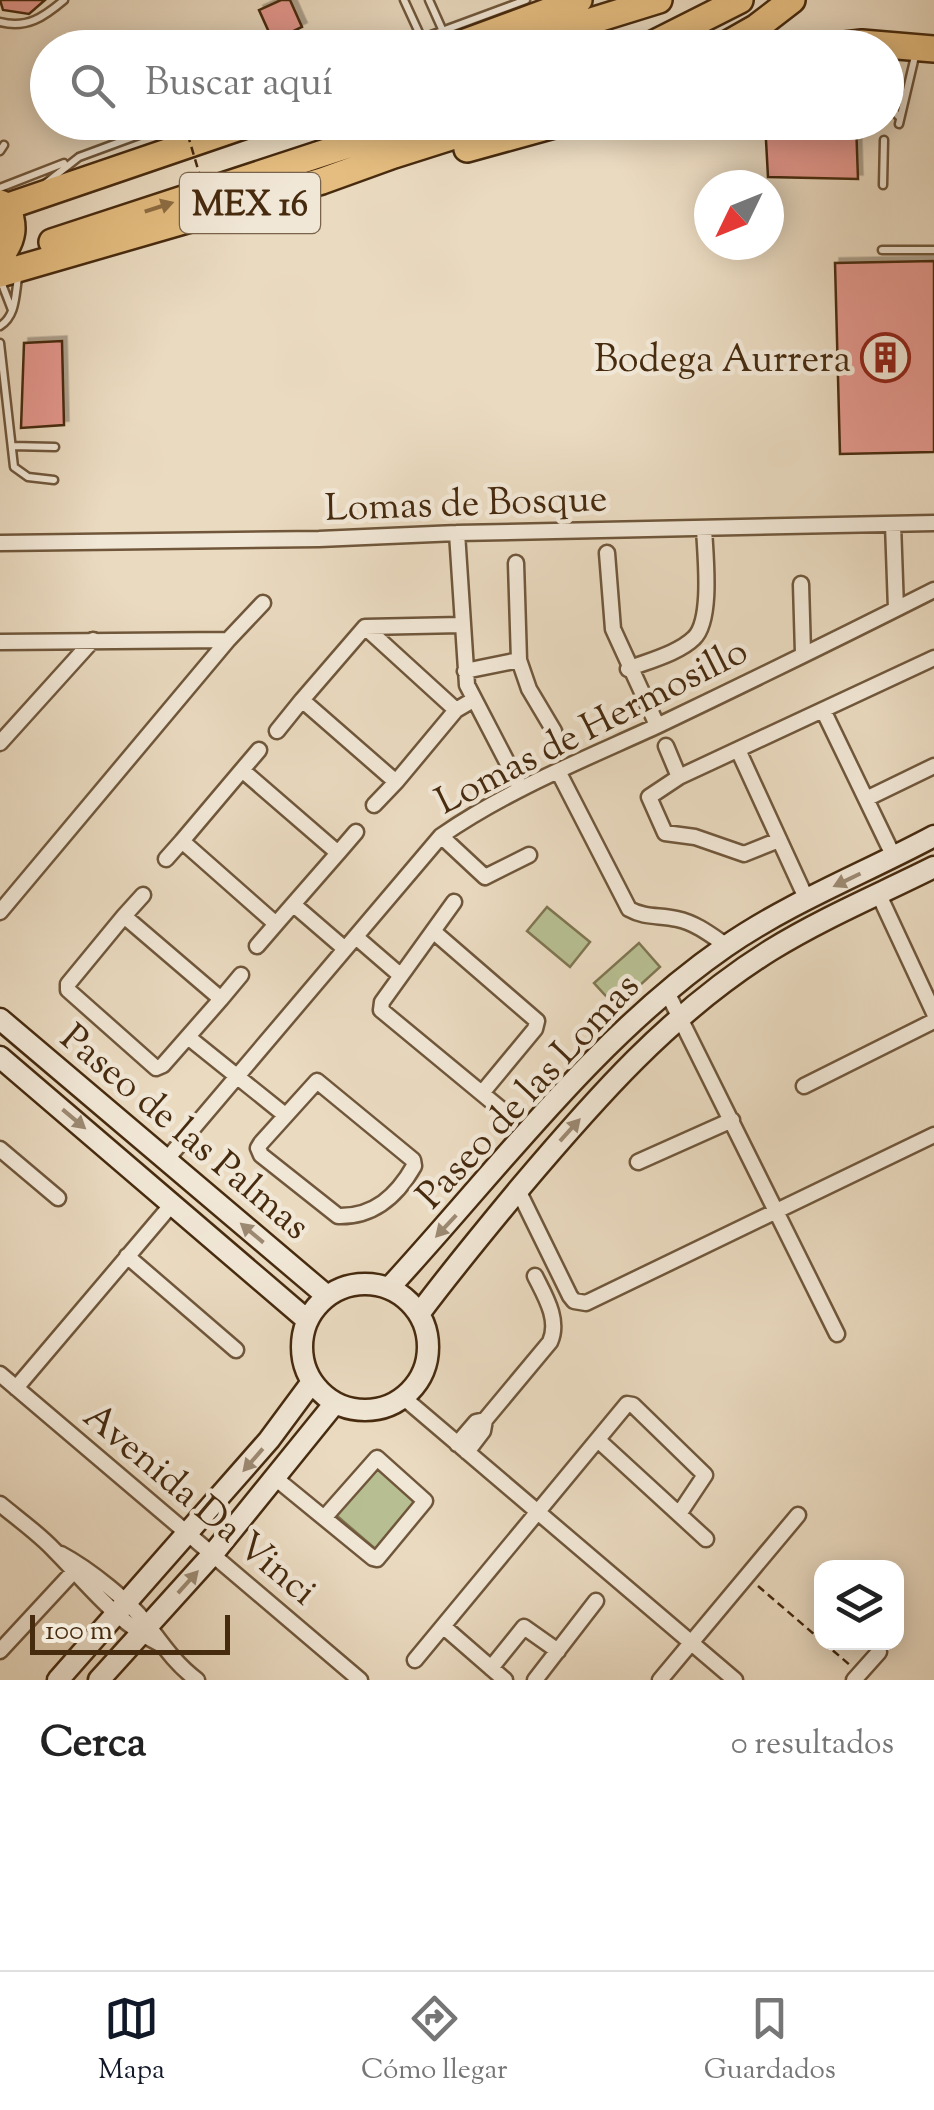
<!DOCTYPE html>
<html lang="es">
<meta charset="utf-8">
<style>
:root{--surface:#fff;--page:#f6f6f6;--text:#222;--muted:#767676;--line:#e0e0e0;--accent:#111827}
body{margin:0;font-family:"Sorts Mill Goudy",serif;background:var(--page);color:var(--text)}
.controls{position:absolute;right:30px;bottom:30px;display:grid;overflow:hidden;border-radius:20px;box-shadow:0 5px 25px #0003}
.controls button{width:90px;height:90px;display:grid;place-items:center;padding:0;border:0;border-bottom:2px solid var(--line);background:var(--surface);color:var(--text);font:50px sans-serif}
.compass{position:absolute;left:694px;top:170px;width:90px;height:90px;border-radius:50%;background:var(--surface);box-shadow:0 5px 25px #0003;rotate:227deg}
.scale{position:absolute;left:30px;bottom:25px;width:200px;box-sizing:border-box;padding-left:10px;border:5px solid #472b0f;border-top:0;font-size:28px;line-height:35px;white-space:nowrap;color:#472b0f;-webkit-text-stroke:8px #f1e7d6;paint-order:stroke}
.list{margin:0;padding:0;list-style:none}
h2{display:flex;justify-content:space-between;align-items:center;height:130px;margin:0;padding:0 40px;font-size:42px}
h2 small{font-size:32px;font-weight:400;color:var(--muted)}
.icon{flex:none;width:55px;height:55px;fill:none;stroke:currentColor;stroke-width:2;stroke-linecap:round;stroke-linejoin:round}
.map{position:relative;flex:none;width:934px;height:1680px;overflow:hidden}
.search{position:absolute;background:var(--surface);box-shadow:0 5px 25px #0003;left:30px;right:30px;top:30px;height:110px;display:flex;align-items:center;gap:25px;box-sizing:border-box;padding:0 35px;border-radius:55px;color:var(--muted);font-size:38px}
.sheet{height:290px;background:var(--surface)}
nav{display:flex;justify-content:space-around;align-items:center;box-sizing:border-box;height:140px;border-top:2px solid var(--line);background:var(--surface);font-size:28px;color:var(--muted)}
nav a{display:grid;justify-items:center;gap:5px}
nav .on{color:var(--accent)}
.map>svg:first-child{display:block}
.green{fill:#b7bf92;stroke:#7f7550;stroke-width:2.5}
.building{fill:#e5988e;stroke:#472b0f;stroke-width:2.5;filter:url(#shadow)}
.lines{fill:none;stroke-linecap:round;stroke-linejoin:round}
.lane-casing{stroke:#70573b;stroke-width:11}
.street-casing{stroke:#70573b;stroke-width:19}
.secondary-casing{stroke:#472b0f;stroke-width:25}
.highway-casing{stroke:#472b0f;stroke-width:30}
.path{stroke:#472b0f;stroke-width:2.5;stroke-dasharray:8 5;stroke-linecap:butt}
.lane{stroke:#f1e7d6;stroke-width:6}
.street{stroke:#f1e7d6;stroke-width:14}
.secondary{stroke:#f1e7d6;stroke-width:20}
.highway{stroke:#e5bd80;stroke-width:25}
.path-bridge{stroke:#472b0f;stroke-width:2.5;stroke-dasharray:8 5;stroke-linecap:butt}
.oneway{fill:#8e6d42}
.oneway2{fill:#9c8972}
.labels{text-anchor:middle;stroke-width:9;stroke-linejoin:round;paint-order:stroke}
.shield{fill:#f1e7d6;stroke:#7a634b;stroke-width:2.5}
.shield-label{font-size:35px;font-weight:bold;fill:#472b0f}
.poi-label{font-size:38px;fill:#472b0f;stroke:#f1e7d6;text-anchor:end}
.street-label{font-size:38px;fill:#472b0f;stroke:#f1e7d6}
</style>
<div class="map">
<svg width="934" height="1680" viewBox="0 0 934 1680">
<defs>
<filter id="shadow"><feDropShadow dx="4.5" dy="-4.5" stdDeviation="0" flood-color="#0004"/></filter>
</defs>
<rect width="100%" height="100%" fill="#eadac0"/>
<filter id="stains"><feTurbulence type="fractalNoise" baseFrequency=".002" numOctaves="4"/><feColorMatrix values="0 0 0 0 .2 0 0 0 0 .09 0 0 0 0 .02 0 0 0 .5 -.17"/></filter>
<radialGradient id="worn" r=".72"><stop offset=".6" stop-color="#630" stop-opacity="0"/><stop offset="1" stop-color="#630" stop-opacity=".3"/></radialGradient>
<path class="green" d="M547,907L590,942L570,967L527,931Z
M639,943L660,967L616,1007L594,983Z
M378,1466L421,1503L379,1552L336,1515Z"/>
<path class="building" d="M0,0H45L29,14L3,10Z
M281,0H290L302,27L273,41L259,10Z
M765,122H856L858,179L768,177Z
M934,261V452L840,454L835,263Z
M62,341L64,425L21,428L24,343Z"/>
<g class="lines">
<defs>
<path id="lane" d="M404,0L421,37
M429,0L442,29
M0,22C27,29 44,17 64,0
M396,48L526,0
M886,101L898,116
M899,124L916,52
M0,151L4,145
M46,183L79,157L174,122
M883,185L884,140
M0,188L64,163
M882,250H934
M0,279L12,310
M0,326C16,316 15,296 18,278
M0,343L14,467L28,477L54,480
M12,446L55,447"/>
<path id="street" d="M893,524L896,609
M457,533L467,685L521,789
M0,543L319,539L457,533L934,523
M607,553L613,629L657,725
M516,563L519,660L529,689L554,731
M801,584L803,653
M365,627L461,625
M228,640L263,603
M0,642L228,640L0,912
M628,669C648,661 679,653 694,638C713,620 705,553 704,528
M465,671L519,660
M456,710L365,627L302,700L396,782L456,710L473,700
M823,710L894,857
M277,731L302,700
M0,743L93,640
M666,746L679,777
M739,752L807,900
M242,770L338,853L276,924L182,841Z
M242,770L259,750
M558,771L629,909C645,918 659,915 677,919C696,923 711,935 727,946
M866,799L934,766
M374,805L396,782
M441,836L485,877L529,855
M779,840L744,854L695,837L665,833L649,797L679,777L934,658
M338,853L356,832
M166,859L182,841
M879,895L934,1013
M454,902L382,1002L381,1010L508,1115
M294,905L345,949
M124,916L221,999L163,1065L156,1068L68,990V984Z
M124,916L143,895
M433,931L537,1021L535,1029L482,1093
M356,937L400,975
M257,946L276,924
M667,992L837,1334
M221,999L241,975
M188,1037L285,1115
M317,1081L413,1160L414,1166C397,1196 374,1217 338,1216L261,1155L258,1148L261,1143Z
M804,1086L934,1021
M0,1149L58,1198
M167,1159L441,836C509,789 585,759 659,725C751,681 843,636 934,590
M638,1162L732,1120
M518,1190L570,1296L574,1301L586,1303L934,1135
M127,1256L236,1350
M0,1374L360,1680
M16,1388L173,1203
M404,1398L735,1680
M598,1440L706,1539
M457,1444L476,1422L485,1420
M467,1452L483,1431L485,1420L550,1342C560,1320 545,1296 535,1276
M274,1477L373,1558L377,1559L425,1501L377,1458L324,1518
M0,1504C18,1519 38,1533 54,1550C87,1583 117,1623 160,1644
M61,1554C89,1569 131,1602 150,1628C165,1648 177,1665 197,1680
M444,1627L505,1680
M0,1651L76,1569
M415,1660L627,1404L633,1405L705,1475L679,1514
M491,1668L524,1627L558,1651
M535,1680L596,1601
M660,1680L798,1515
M854,1680L879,1652"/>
<path id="secondary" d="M0,1019L327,1296
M0,1057L307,1320
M302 1347a63 63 0 1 1 126 0a63 63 0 1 1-126 0Z
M389,1288C497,1171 594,1038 725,947C790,902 865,873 934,836
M419,1314C451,1271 485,1230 519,1189C595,1099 670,1013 771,950C823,918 880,894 934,867
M58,1680L269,1440L312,1382
M99,1680L212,1555L335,1403"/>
<path id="highway" d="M449,48L579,0
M504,48L659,0
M645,48L740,0
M720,48L757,27L792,0
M819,48L862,43L934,49
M467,149L565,122
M0,203L7,206C15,226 14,239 0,257
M0,209L255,122
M52,242L418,122
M0,274L322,181L394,155L498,122"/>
</defs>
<use href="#lane" class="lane-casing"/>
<use href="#street" class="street-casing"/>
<use href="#secondary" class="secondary-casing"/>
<use href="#highway" class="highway-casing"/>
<path class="path" d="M372,48L390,41
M758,1586L822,1641
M823,1642L851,1666"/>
<use href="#lane" class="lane"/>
<use href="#street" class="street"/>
<use href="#secondary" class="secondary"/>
<use href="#highway" class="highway"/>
<path class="path-bridge" d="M184,122L216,230"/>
</g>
<defs><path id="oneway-solid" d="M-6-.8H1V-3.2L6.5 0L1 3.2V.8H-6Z" transform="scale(2.5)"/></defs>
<use class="oneway" href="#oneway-solid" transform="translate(159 207) rotate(-18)"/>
<g class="oneway2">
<use href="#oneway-solid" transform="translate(847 880) rotate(154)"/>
<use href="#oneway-solid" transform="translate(74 1119) rotate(40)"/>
<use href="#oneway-solid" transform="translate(570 1130) rotate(-48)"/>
<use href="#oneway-solid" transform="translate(446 1226) rotate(133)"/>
<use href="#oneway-solid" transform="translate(252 1233) rotate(-140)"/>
<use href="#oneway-solid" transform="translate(253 1460) rotate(131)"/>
<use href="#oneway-solid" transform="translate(188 1582) rotate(-48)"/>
</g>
<defs>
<symbol id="building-ring" viewBox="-11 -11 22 22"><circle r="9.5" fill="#f1e7d6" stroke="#8f2418" stroke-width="1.5"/><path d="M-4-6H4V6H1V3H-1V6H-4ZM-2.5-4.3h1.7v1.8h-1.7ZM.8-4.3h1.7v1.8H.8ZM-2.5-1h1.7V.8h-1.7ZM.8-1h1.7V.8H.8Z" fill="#8f2418"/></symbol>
</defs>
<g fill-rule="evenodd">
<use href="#building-ring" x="858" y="330" width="55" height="55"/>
</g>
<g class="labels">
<rect class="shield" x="180" y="173" width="140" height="60" rx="8"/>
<g class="shield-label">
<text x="250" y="215">MEX 16</text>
</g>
<g class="poi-label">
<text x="851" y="371">Bodega Aurrera</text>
</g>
<g class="street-label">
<text transform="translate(466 502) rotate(-2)" y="13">Lomas de Bosque</text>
<text transform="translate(591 725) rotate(-27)" y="13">Lomas de Hermosillo</text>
<text transform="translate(527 1090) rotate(-47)" y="13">Paseo de las Lomas</text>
<text transform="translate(186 1131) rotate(40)" y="13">Paseo de las Palmas</text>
<text transform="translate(201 1503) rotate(40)" y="13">Avenida Da Vinci</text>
</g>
</g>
<rect width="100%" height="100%" filter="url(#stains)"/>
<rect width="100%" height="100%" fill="url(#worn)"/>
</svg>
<div class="controls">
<button><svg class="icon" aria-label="layers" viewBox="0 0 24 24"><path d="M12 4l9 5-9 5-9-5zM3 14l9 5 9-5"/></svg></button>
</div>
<svg class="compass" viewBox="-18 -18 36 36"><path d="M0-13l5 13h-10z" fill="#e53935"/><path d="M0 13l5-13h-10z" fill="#767676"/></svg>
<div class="scale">100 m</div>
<div class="search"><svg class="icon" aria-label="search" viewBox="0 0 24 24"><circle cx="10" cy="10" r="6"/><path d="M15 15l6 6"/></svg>Buscar aquí</div>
</div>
<section class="sheet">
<h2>Cerca<small>0 resultados</small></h2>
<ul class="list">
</ul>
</section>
<nav>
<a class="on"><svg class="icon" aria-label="map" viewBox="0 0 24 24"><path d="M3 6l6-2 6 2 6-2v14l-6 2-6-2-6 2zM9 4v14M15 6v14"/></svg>Mapa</a>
<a><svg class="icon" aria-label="directions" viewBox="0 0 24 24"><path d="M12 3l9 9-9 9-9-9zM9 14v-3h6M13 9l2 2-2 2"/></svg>Cómo llegar</a>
<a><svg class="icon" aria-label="saved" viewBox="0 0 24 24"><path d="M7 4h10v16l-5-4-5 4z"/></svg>Guardados</a>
</nav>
